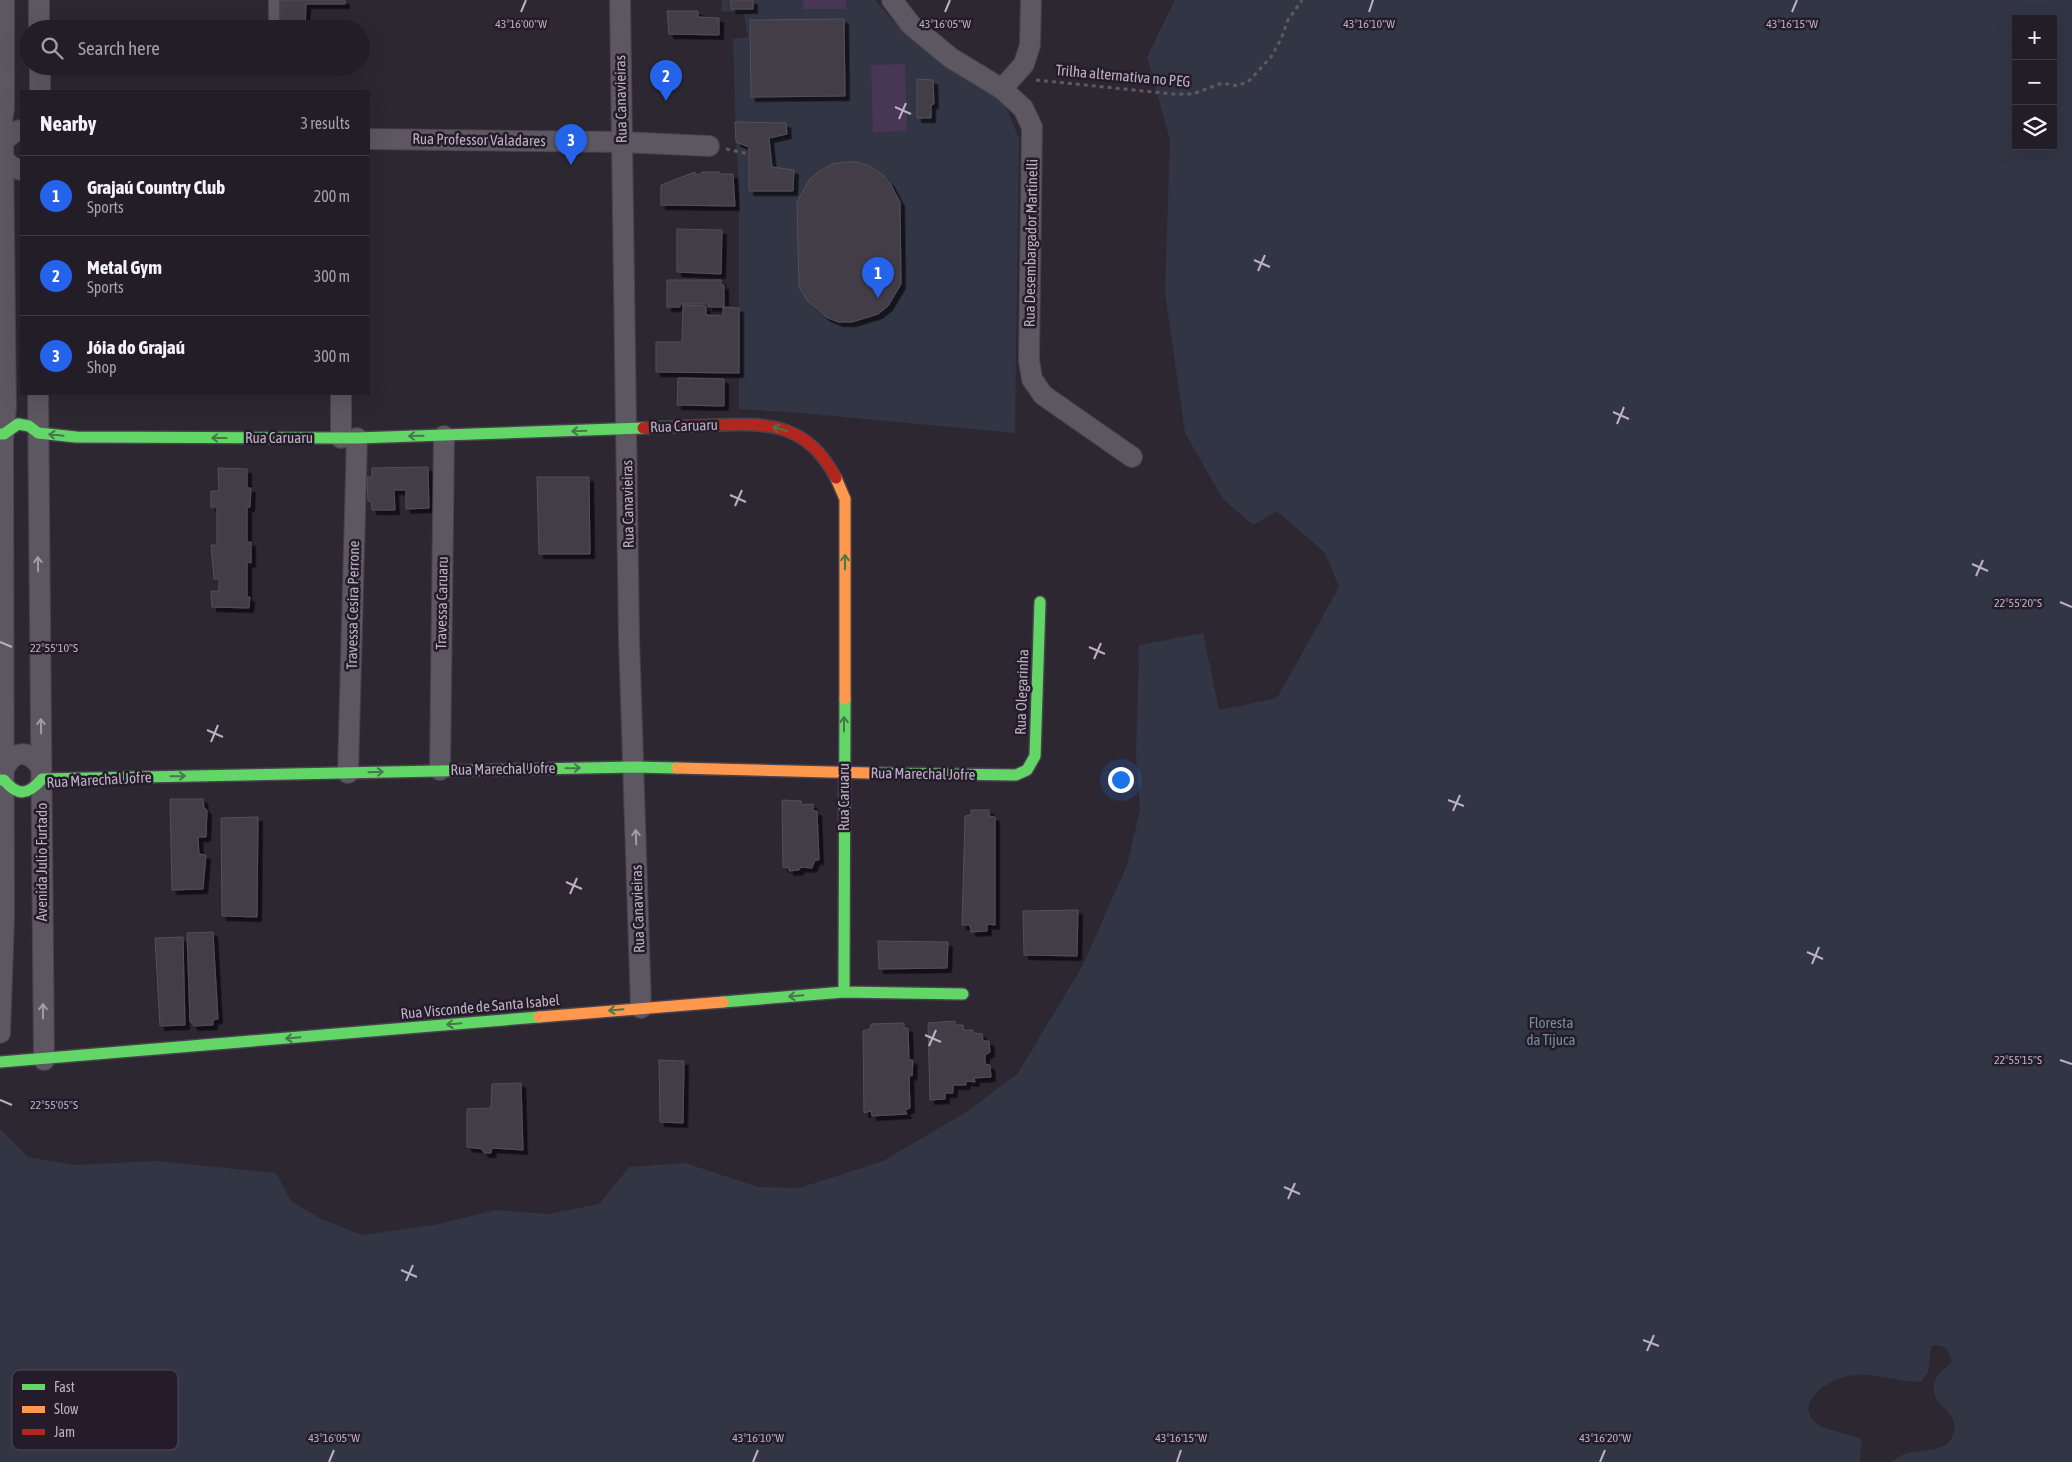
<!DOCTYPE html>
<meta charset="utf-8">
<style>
:root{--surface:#221d26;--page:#2a262e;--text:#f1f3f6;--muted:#a2a2a7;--line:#3f3b43;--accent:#2563eb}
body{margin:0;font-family:"Asap Condensed",sans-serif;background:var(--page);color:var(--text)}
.controls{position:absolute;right:15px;top:15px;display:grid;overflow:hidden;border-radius:0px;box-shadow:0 5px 20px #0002}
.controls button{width:45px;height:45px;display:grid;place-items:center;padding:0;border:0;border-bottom:1px solid var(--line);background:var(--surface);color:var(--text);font:25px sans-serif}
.you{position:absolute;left:1120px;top:779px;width:18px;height:18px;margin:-12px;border:4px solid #fff;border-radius:50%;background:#1a73e8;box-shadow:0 0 0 8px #1a73e833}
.badge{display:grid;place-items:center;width:32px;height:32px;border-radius:50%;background:var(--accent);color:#fff;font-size:16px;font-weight:700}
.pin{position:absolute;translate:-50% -41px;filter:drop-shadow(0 1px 2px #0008)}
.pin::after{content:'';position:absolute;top:26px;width:18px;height:15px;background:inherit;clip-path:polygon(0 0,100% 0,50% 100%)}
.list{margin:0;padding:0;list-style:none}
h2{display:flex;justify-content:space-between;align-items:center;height:65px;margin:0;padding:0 20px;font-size:21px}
h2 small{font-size:16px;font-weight:400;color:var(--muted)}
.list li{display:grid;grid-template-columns:32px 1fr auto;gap:15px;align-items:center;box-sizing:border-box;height:80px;padding:0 20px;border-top:1px solid var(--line)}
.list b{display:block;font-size:19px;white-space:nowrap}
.list p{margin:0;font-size:16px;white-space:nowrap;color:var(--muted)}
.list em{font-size:16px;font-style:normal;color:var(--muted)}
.icon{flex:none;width:28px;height:28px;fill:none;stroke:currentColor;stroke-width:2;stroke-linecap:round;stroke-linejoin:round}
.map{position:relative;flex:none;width:2072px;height:1462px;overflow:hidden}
.search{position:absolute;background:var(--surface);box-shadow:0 5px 20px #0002;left:20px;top:20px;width:350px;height:55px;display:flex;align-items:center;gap:12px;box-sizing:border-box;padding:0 18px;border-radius:28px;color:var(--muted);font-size:19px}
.panel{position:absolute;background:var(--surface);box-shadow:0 5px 20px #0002;left:20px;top:90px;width:350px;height:305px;border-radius:0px}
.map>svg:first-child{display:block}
.green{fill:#323544;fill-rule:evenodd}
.water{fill:#483655}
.building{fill:#423d47;stroke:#554f59;filter:url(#shadow)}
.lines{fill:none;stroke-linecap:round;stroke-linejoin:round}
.lane-casing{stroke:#47424b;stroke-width:12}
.street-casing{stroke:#47424b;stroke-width:22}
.fast-casing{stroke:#47424c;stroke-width:14}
.slow-casing{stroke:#47424c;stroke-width:14}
.jam-casing{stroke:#47424c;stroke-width:14}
.path{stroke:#5e5861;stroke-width:3;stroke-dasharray:4 4;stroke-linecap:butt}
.lane{stroke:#5c5760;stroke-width:10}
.street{stroke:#5c5760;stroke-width:20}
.fast{stroke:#63d668;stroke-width:11}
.slow{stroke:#ff974d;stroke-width:11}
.jam{stroke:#b3261e;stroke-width:11}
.oneway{stroke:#44794a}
.oneway2{stroke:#a49aaa}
.ticks{fill:none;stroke:#bcb1c3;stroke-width:2}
.labels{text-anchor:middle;stroke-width:5;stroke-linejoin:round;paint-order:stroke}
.street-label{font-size:15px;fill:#bcb1c3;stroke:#251c2b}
.park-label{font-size:15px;fill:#728e96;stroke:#251c2b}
.key{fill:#251c2b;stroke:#524959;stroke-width:1}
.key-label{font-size:14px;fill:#bcb1c3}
.ticks-label{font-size:12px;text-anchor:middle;fill:#bcb1c3;stroke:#251c2b;stroke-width:5;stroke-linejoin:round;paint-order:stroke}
</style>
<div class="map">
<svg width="2072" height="1462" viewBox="0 0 2072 1462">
<defs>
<filter id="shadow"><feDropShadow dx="4.5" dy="4.5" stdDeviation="0" flood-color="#0009"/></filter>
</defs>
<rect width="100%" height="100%" fill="#2d2732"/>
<path class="green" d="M722,0H875L893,21L919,44L969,75L1006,106L1019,139L1015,433L801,413L739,409V187L736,142L733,39L748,37L744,13L721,11Z
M1175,0H2072V1462H1891C1897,1458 1902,1454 1909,1453C1925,1449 1950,1453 1954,1431C1959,1409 1925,1406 1936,1379C1938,1373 1947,1367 1952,1362C1949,1350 1944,1343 1931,1346L1928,1373L1921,1382C1887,1382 1860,1364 1826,1385C1817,1391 1810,1398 1808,1409L1811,1418L1821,1427L1859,1438L1862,1441L1860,1457L1861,1462H0V1129L28,1157L75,1165L156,1161L276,1173L291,1201L321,1219L362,1235L434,1225L496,1210L549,1214L599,1204L629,1167L685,1163L758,1187L799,1188L883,1161L968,1111L1018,1073L1082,967L1127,865L1140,810L1136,756L1139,645L1203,633L1219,710L1277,698L1339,587L1325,553L1277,511L1253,525L1223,499L1185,433L1165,293L1170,140L1147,57ZM2016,19H2053V146H2016Z"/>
<path class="water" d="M803,0H846V9H803Z
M905,64L907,131L873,132L871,65Z"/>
<path class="building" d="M281,0H345V4H306L305,29H281Z
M731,0H753V9H731Z
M667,11H698V17L719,18V35L669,34Z
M844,19L845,96L751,97L750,20Z
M917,79L933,80L934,104L931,105V118H917Z
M735,122L786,123L787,134L769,138L772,167L794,170L793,191H749V147L736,142Z
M845,162H857L870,166L883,175L890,183L900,202L901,284L888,306L878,314L852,322H838L826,317L807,300L799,287L797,202L809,180L818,172L833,164Z
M695,172V175L701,174L702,172H719L720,174H733L735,206L661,205V185Z
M677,229L722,230L721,274L677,272Z
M667,280H721V285H724V307H708V304H680V307H667Z
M683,305L706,306V315L723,316V307L739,308V373L656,372V342H682Z
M678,378L724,379V406L677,405Z
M428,467L429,508L406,509V490H394L395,510H372L371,501H368L367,477H372V468Z
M218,468L247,469V488H251L250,507L247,508V542H251V563L247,562V597H250L249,608L212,607L211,591H219V579H214L211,545H217V507H211V491H219Z
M537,477H589L590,554H539Z
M170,799H203L204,808L207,810L206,837H198L199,854L206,855L203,889L172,890Z
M782,800L801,801L802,805L813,804V811H817L819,860H815L812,868L801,867L799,870L789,871V868L783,867Z
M971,810H989V816L995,817V925L987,924V931L971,932L970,925H962L965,816L971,815Z
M258,817L257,917L222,916L221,818Z
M1078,910L1077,956L1024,955L1023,911Z
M213,932L218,1019L213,1020V1025L194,1026L190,1021L187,933Z
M183,937L185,1025L160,1026L155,938Z
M878,941L948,942L947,968L879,969Z
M955,1021V1025H963L964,1030H973V1033L982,1034L983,1041H989L990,1052L985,1055V1064L990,1065L991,1077L974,1078L975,1082L966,1081V1085H953V1093H945V1099L930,1100L928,1023Z
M904,1023V1028H908L909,1060H913L912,1076L909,1075L910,1108L905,1110L907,1114L872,1116L871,1111L864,1113L863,1031L870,1029L871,1024Z
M659,1060L684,1061L683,1123L660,1122Z
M521,1083L523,1150L492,1148L491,1153H484L482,1149L467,1147V1109L491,1108L492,1084Z"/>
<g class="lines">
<defs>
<path id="lane" d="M274,0V29"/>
<path id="street" d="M39,0V29
M620,0L629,638L641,1008
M892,0L911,25L951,58L1002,89
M1031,0L1030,45L1024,64L1002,89L1023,108L1032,127L1029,360L1032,379L1043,395L1132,457
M40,66V91
M369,139L622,142L709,146
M0,142C8,140 11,131 21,130
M3,159L12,167L21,170
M38,394L44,1060
M341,438V394
M4,769C15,749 28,750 41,767
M440,770L444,436
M348,773L357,438
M0,1033L4,917L3,440L6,407L3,142L1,127L4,109V0"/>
<path id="fast" d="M0,434H4L18,424L29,426L38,433L76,437L357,438L643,428
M869,773L1016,775L1027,770L1035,756L1040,602
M0,780H4C18,797 28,795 42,779L634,767L677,768
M844,992L845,699
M723,1002L844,992L963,994
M0,1062L539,1017"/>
<path id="slow" d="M836,478L845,499V699
M677,768L869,773
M539,1017L723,1002"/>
<path id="jam" d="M643,428C667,427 691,426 716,425C770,423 808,424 836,478"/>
</defs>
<use href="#lane" class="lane-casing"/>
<use href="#street" class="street-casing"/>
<use href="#fast" class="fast-casing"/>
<use href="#slow" class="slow-casing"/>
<use href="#jam" class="jam-casing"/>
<path class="path" d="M1036,80L1173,94H1193L1222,83L1238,86L1250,80L1271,57L1281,39L1288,20L1302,0
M726,149L749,154"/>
<use href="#lane" class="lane"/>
<use href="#street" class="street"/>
<use href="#fast" class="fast"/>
<use href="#slow" class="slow"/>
<use href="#jam" class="jam"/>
</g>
<defs><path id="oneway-shaft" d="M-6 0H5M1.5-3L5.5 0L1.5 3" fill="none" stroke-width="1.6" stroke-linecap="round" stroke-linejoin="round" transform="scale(1.25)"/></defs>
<g class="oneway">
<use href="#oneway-shaft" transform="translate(780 429) rotate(-162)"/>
<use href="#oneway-shaft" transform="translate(579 431) rotate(178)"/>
<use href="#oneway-shaft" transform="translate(56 435) rotate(-174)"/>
<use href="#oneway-shaft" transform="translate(416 436) rotate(179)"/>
<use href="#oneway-shaft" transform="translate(219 438) rotate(-180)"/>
<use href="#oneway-shaft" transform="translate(845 562) rotate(-90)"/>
<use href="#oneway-shaft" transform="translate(844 724) rotate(-90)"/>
<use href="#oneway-shaft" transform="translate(573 768) rotate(-1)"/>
<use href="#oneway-shaft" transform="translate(376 772) rotate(-2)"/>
<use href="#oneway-shaft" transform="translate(178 776) rotate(-1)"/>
<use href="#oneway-shaft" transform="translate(796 996) rotate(175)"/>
<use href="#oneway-shaft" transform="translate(616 1010) rotate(175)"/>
<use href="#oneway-shaft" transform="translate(454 1024) rotate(175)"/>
<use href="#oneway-shaft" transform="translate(293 1038) rotate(175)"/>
</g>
<g class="oneway2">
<use href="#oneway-shaft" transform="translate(38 564) rotate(-91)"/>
<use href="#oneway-shaft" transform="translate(41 726) rotate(-91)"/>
<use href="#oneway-shaft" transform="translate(636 837) rotate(-92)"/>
<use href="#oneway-shaft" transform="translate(43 1011) rotate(-90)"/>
</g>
<path class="ticks" d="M521,12L526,0M945,12L950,0M1369,12L1373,0M1792,12L1797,0M895,107L911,114M899,119L906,103M1254,260L1270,267M1258,271L1265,255M1613,412L1629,419M1617,424L1624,407M730,495L746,502M735,506L742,490M1972,564L1988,571M1976,576L1983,560M2060,602L2072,607M0,642L12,647M1089,647L1105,654M1094,659L1101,643M207,730L223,737M211,742L218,725M1448,800L1464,806M1453,811L1460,795M566,882L582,889M570,894L577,878M1807,952L1823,959M1812,964L1819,947M925,1035L941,1042M929,1046L936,1030M2060,1060L2072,1064M0,1100L12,1105M1284,1187L1300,1194M1288,1199L1295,1183M401,1270L417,1277M406,1281L413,1265M1643,1340L1659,1346M1647,1351L1654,1335M329,1462L334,1450M753,1462L758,1450M1177,1462L1181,1450M1600,1462L1605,1450"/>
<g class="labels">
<g class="street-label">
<text transform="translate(1123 76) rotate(5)" y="5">Trilha alternativa no PEG</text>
<text transform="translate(621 99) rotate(-91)" y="5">Rua Canavieiras</text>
<text transform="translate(479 140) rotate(1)" y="5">Rua Professor Valadares</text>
<text transform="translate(1031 243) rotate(-89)" y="5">Rua Desembargador Martinelli</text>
<text transform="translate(684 426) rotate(-2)" y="5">Rua Caruaru</text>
<text x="279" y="443">Rua Caruaru</text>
<text transform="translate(628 504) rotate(-91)" y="5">Rua Canavieiras</text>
<text transform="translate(442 603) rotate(-89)" y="5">Travessa Caruaru</text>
<text transform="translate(353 605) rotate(-89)" y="5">Travessa Cesira Perrone</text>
<text transform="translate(1022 692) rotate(-88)" y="5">Rua Olegarinha</text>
<text transform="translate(503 769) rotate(-1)" y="5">Rua Marechal Jofre</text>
<text transform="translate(923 774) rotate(1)" y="5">Rua Marechal Jofre</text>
<text transform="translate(99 780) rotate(-3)" y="5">Rua Marechal Jofre</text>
<text transform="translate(844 797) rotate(-90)" y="5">Rua Caruaru</text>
<text transform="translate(42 862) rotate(-90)" y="5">Avenida Julio Furtado</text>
<text transform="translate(638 909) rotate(-92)" y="5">Rua Canavieiras</text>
<text transform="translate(480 1007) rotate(-5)" y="5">Rua Visconde de Santa Isabel</text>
</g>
<g class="park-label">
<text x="1551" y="1028">Floresta<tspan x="1551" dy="17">da Tijuca</tspan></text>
</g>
</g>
<rect x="12" y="1370" width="166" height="80" rx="8" class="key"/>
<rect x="22" y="1384" width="23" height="6" fill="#63d668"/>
<rect x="22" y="1406" width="23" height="7" fill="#ff974d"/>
<rect x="22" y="1429" width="23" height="6" fill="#b3261e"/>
<g class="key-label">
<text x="54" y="1392">Fast</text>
<text x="54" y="1414">Slow</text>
<text x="54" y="1437">Jam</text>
</g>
<g class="ticks-label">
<text x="521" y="28">43°16'00"W</text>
<text x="1792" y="28">43°16'15"W</text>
<text x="945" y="28">43°16'05"W</text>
<text x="1369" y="28">43°16'10"W</text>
<text x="2018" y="607">22°55'20"S</text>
<text x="54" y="652">22°55'10"S</text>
<text x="2018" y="1064">22°55'15"S</text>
<text x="54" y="1109">22°55'05"S</text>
<text x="334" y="1442">43°16'05"W</text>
<text x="758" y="1442">43°16'10"W</text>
<text x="1181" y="1442">43°16'15"W</text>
<text x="1605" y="1442">43°16'20"W</text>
</g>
</svg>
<div class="controls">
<button>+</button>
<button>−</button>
<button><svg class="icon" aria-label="layers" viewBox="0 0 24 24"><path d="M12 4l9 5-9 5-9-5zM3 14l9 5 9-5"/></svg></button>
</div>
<div class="you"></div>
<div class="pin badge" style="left:878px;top:298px">1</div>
<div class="pin badge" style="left:666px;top:101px">2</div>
<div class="pin badge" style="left:571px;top:165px">3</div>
<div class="search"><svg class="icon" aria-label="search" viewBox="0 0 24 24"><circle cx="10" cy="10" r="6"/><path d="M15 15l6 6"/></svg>Search here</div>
<section class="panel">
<h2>Nearby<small>3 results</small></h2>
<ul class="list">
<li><span class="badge">1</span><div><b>Grajaú Country Club</b><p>Sports</p></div><em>200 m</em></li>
<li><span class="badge">2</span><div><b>Metal Gym</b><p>Sports</p></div><em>300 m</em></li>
<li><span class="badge">3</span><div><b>Jóia do Grajaú</b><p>Shop</p></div><em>300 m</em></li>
</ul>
</section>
</div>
